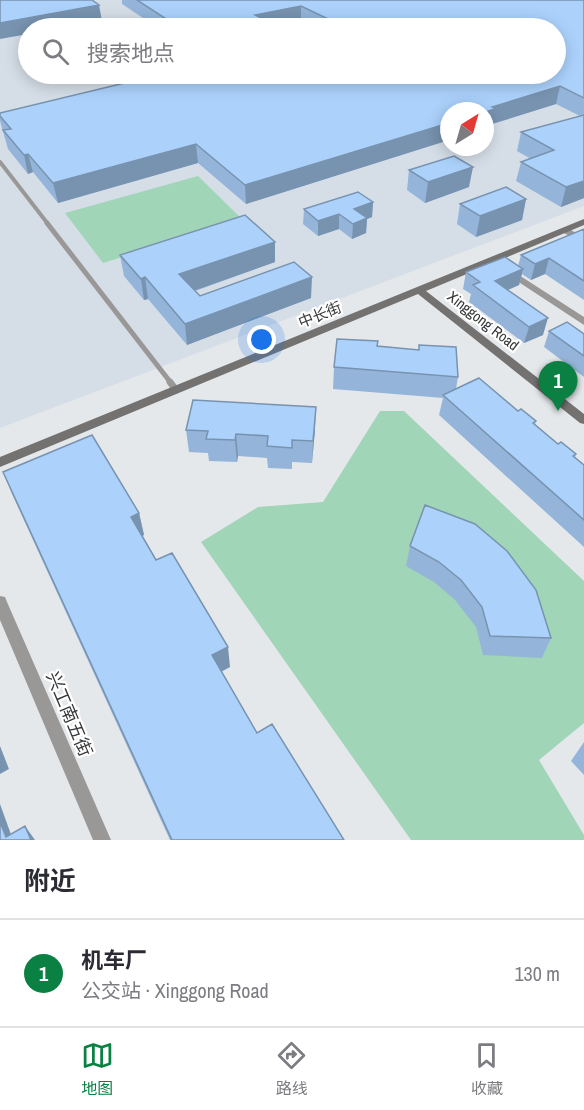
<!DOCTYPE html>
<html lang="zh">
<meta charset="utf-8">
<style>
:root{--surface:#fff;--page:#f2f2f3;--text:#2b2b33;--muted:#7c7c81;--line:#e1e1e2;--accent:#0b8043}
body{margin:0;font-family:"Archivo Narrow","Noto Sans SC",sans-serif;background:var(--page);color:var(--text)}
.compass{position:absolute;left:440px;top:102px;width:54px;height:54px;border-radius:50%;background:var(--surface);box-shadow:0 3px 15px #0003;rotate:37deg}
.you{position:absolute;left:262px;top:340px;width:21px;height:21px;margin:-15px;border:4px solid #fff;border-radius:50%;background:#1a73e8;box-shadow:0 0 0 9px #1a73e833}
.badge{display:grid;place-items:center;width:39px;height:39px;border-radius:50%;background:var(--accent);color:#fff;font-size:20px;font-weight:700}
.pin{position:absolute;translate:-50% -50px;filter:drop-shadow(0 2px 3px #0008)}
.pin::after{content:'';position:absolute;top:32px;width:21px;height:18px;background:inherit;clip-path:polygon(0 0,100% 0,50% 100%)}
.list{margin:0;padding:0;list-style:none}
h2{display:flex;justify-content:space-between;align-items:center;height:78px;margin:0;padding:0 24px;font-size:26px}
h2 small{font-size:20px;font-weight:400;color:var(--muted)}
.list li{display:grid;grid-template-columns:39px 1fr auto;gap:18px;align-items:center;box-sizing:border-box;height:108px;padding:0 24px;border-top:2px solid var(--line)}
.list b{display:block;font-size:22px;white-space:nowrap}
.list p{margin:0;font-size:20px;white-space:nowrap;color:var(--muted)}
.list em{font-size:20px;font-style:normal;color:var(--muted)}
.icon{flex:none;width:33px;height:33px;fill:none;stroke:currentColor;stroke-width:2;stroke-linecap:round;stroke-linejoin:round}
.map{position:relative;flex:none;width:584px;height:840px;overflow:hidden}
.search{position:absolute;background:var(--surface);box-shadow:0 3px 15px #0003;left:18px;right:18px;top:18px;height:66px;display:flex;align-items:center;gap:15px;box-sizing:border-box;padding:0 21px;border-radius:33px;color:var(--muted);font-size:22px}
.sheet{height:186px;background:var(--surface)}
nav{display:flex;justify-content:space-around;align-items:center;box-sizing:border-box;height:84px;border-top:2px solid var(--line);background:var(--surface);font-size:16px;color:var(--muted)}
nav a{display:grid;justify-items:center;gap:3px}
nav .on{color:var(--accent)}
.map>svg:first-child{display:block}
.built{fill:#d5dee7;fill-rule:evenodd}
.green{fill:#a0d5b8}
.lines{fill:none;stroke-linecap:round;stroke-linejoin:round}
.lane-far2{stroke:#999897;stroke-width:4}
.lane-far1{stroke:#999897;stroke-width:5}
.lane{stroke:#999897;stroke-width:7}
.street{fill:#999897;fill-rule:evenodd}
.secondary{fill:#747270;fill-rule:evenodd}
.wall{fill:#94b5d9}
.shaded-wall{fill:#7893b0}
.building{fill:#acd2fc;stroke:#7893b0;stroke-width:1.5}
.labels{text-anchor:middle;stroke-width:4.5;stroke-linejoin:round;paint-order:stroke}
.street-label{font-size:15px;fill:#373839;stroke:#fff}
.near-street-label{font-size:18px;fill:#373839;stroke:#fff}
</style>
<div class="map">
<svg width="584" height="840" viewBox="0 0 584 840">
<rect width="100%" height="100%" fill="#e5e8eb"/>
<path class="built" d="M0,0H584V206L0,428ZM28,28H556V74H28ZM449,111H485V147H449Z"/>
<path class="green" d="M198,176L243,220L103,263L65,213Z
M380,411H404L584,581V723L539,760L584,835V840H411L201,542L258,507L323,502Z"/>
<g class="lines">
<path class="lane-far2" d="M0,162L48,224"/>
<path class="lane-far1" d="M47,223L171,383"/>
<path class="lane" d="M170,382L176,390"/>
<path class="street" d="M565,227L584,237V244L562,232L560,230Z
M508,268L584,317V325L505,273L503,271Z
M0,596L5,597L7,602L111,840H93L0,620Z"/>
<path class="secondary" d="M584,219V225L426,291L584,414V424L580,423L418,294L0,467V457Z"/>
</g>
<path class="wall" d="M122,0H584V198L561,207L516,181L521,162L531,159L517,151L521,132L580,116L556,104L492,124V127L449,111V140L246,204L198,163L58,203L33,172L28,174L8,149L0,121V113L393,78L405,75L403,74H555V28H315L301,21L276,26L280,28H158L122,4Z
M409,170L469,187L425,203L407,190Z
M526,199L522,220L476,237L457,224L460,204Z
M373,202L372,217L367,219L366,233L352,239L339,229L318,236L303,224L304,209Z
M584,229V300L545,274L531,280L522,274L519,285L508,290L543,335L524,343L469,302L471,294L463,289L466,272L518,266L521,255Z
M120,255L275,262L195,291L200,296L311,298L187,345L148,299L144,300L124,276Z
M549,331L584,334V377L544,347Z
M377,346L458,377L456,389L518,411L536,421L535,425L558,444L576,454L575,458L584,465V547L439,415L443,398L333,389L334,367Z
M315,429L312,463L292,462V469L268,468L267,458L238,456L237,462L209,461L208,453L189,452L186,430Z
M3,472L139,513L144,535L142,536L156,560L230,667L221,672L257,733L344,840H170L12,494Z
M425,505L551,638L542,658L483,655L476,627L455,600L434,582L406,566L410,546Z
M584,742V775L571,761Z"/>
<path class="shaded-wall" d="M99,5L102,21L57,28H28V34L0,39V23Z
M301,6V21L265,28L255,15Z
M560,86L556,104L492,124V127L485,129V112L492,107Z
M449,123V140L246,204L245,185Z
M196,144L198,163L58,203L53,183Z
M28,154L33,172L28,174L24,155Z
M473,167L469,187L425,203L428,182Z
M584,180V198L561,207L566,187Z
M526,199L522,220L476,237L480,216Z
M373,202L372,217L367,219L366,233L352,239L354,209Z
M339,214V229L318,236V221Z
M275,242V262L182,295L179,274Z
M549,258L545,274L531,280L535,264Z
M523,269L519,285L491,297L495,281Z
M145,277L148,299L144,300L141,279Z
M312,277L311,298L187,345L185,324Z
M548,318L543,335L524,343L529,327Z
M316,407L315,429L312,463L313,441Z
M236,434L238,456L237,462L235,440Z
M139,513L144,535L136,538L131,517Z
M228,647L230,667L214,675L212,655Z
M0,746L9,769L0,774Z
M0,804L13,840L6,837L0,822Z
M25,826L35,840H31Z"/>
<path class="building" d="M0,0H92L99,5L0,23Z
M137,0H584V98L560,86L492,107L495,109L485,112V111H449V123L245,185L196,144L53,183L28,154L24,155L3,130L11,129L0,116V113L162,74H384L393,78L410,74H555V28H347L301,6L255,15L280,28H201L198,27L190,28H180Z
M584,115V181L566,187L521,162L554,150L521,132Z
M454,156L473,167L428,182L409,170Z
M506,187L526,199L480,216L460,204Z
M358,192L373,202L354,209L367,218L353,224L339,214L318,221L304,209Z
M245,215L275,242L179,274L200,296L294,262L312,277L185,324L145,277L141,279L120,255Z
M584,229V281L549,258L535,264L521,255Z
M505,257L523,269L495,281L548,318L529,327L473,285L480,282L466,272Z
M567,322L584,334V356L549,331Z
M337,339L378,341L377,346L419,350V345L456,347L458,377L334,367Z
M479,378L518,411L521,409L536,421L533,423L558,444L561,442L576,454L573,456L584,465V520L443,395Z
M193,400L316,407L313,441L292,440V448L267,446L268,436L236,434L235,440L206,439L208,431L186,430Z
M92,435L139,513L131,517L156,560L172,553L228,647L212,655L257,733L272,724L344,840H172L3,472Z
M425,505L475,524L507,551L536,590L551,638L490,636L482,607L461,580L439,562L410,546Z
M0,822L6,837L25,826L31,840H0Z"/>
<g class="labels">
<g class="street-label">
<text transform="translate(320 315) rotate(-22)" y="5">中长街</text>
<text transform="translate(483 321) rotate(38)" y="5">Xinggong Road</text>
</g>
<g class="near-street-label">
<text transform="translate(69 714) rotate(67)" y="6">兴工南五街</text>
</g>
</g>
</svg>
<svg class="compass" viewBox="-18 -18 36 36"><path d="M0-13l5 13h-10z" fill="#e53935"/><path d="M0 13l5-13h-10z" fill="#7c7c81"/></svg>
<div class="you"></div>
<div class="pin badge" style="left:558px;top:411px">1</div>
<div class="search"><svg class="icon" aria-label="search" viewBox="0 0 24 24"><circle cx="10" cy="10" r="6"/><path d="M15 15l6 6"/></svg>搜索地点</div>
</div>
<section class="sheet">
<h2>附近<small></small></h2>
<ul class="list">
<li><span class="badge">1</span><div><b>机车厂</b><p>公交站 · Xinggong Road</p></div><em>130 m</em></li>
</ul>
</section>
<nav>
<a class="on"><svg class="icon" aria-label="map" viewBox="0 0 24 24"><path d="M3 6l6-2 6 2 6-2v14l-6 2-6-2-6 2zM9 4v14M15 6v14"/></svg>地图</a>
<a><svg class="icon" aria-label="directions" viewBox="0 0 24 24"><path d="M12 3l9 9-9 9-9-9zM9 14v-3h6M13 9l2 2-2 2"/></svg>路线</a>
<a><svg class="icon" aria-label="saved" viewBox="0 0 24 24"><path d="M7 4h10v16l-5-4-5 4z"/></svg>收藏</a>
</nav>
